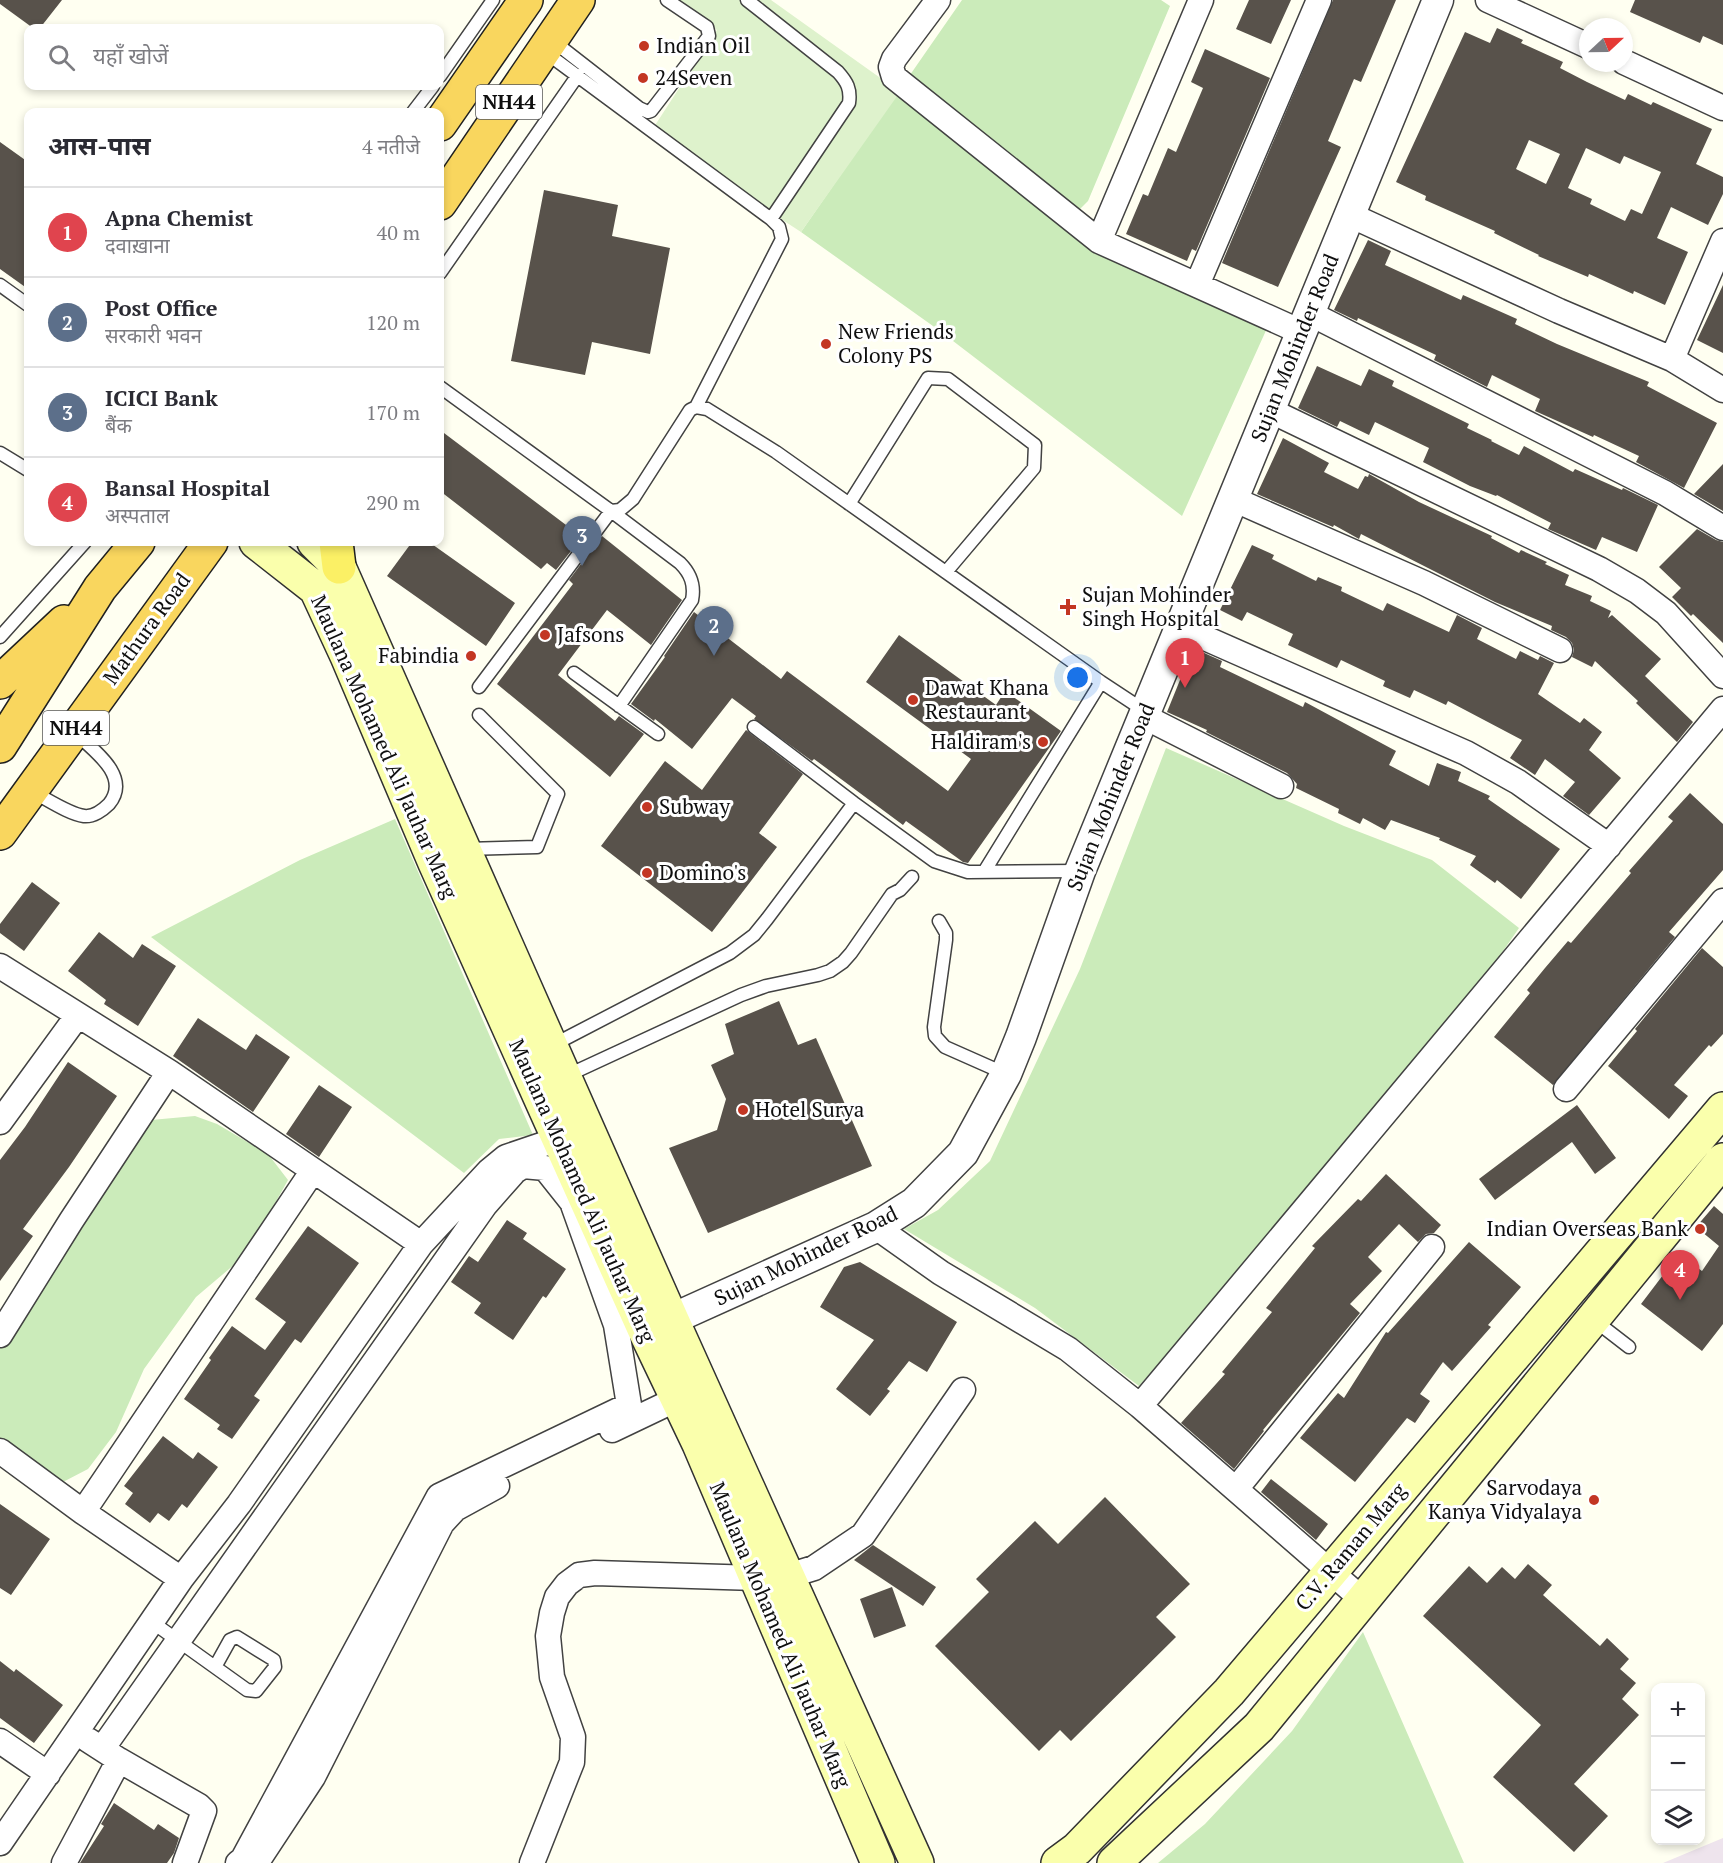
<!DOCTYPE html>
<html lang="hi">
<meta charset="utf-8">
<style>
:root{--surface:#fff;--page:#f7f7f7;--text:#2b2b33;--muted:#7c7c81;--line:#e1e1e2;--accent:#111827}
body{margin:0;font-family:"PT Serif","Noto Sans Devanagari",serif;background:var(--page);color:var(--text)}
.controls{position:absolute;right:18px;bottom:18px;display:grid;overflow:hidden;border-radius:12px;box-shadow:0 3px 9px #0003}
.controls button{width:54px;height:54px;display:grid;place-items:center;padding:0;border:0;border-bottom:2px solid var(--line);background:var(--surface);color:var(--text);font:30px sans-serif}
.compass{position:absolute;left:1579px;top:18px;width:54px;height:54px;border-radius:50%;background:var(--surface);box-shadow:0 3px 9px #0003;rotate:68deg}
.you{position:absolute;left:1078px;top:678px;width:21px;height:21px;margin:-15px;border:4px solid #fff;border-radius:50%;background:#1a73e8;box-shadow:0 0 0 9px #1a73e833}
.badge{display:grid;place-items:center;width:39px;height:39px;border-radius:50%;background:var(--accent);color:#fff;font-size:20px;font-weight:700}
.pin{position:absolute;translate:-50% -50px;filter:drop-shadow(0 2px 3px #0008)}
.pin::after{content:'';position:absolute;top:32px;width:21px;height:18px;background:inherit;clip-path:polygon(0 0,100% 0,50% 100%)}
.list{margin:0;padding:0;list-style:none}
h2{display:flex;justify-content:space-between;align-items:center;height:78px;margin:0;padding:0 24px;font-size:26px}
h2 small{font-size:20px;font-weight:400;color:var(--muted)}
.list li{display:grid;grid-template-columns:39px 1fr auto;gap:18px;align-items:center;box-sizing:border-box;height:90px;padding:0 24px;border-top:2px solid var(--line)}
.list b{display:block;font-size:22px;white-space:nowrap}
.list p{margin:0;font-size:20px;white-space:nowrap;color:var(--muted)}
.list em{font-size:20px;font-style:normal;color:var(--muted)}
.icon{flex:none;width:33px;height:33px;fill:none;stroke:currentColor;stroke-width:2;stroke-linecap:round;stroke-linejoin:round}
.map{position:relative;flex:none;width:1723px;height:1863px;overflow:hidden}
.search{position:absolute;background:var(--surface);box-shadow:0 3px 9px #0003;left:24px;top:24px;width:420px;height:66px;display:flex;align-items:center;gap:15px;box-sizing:border-box;padding:0 21px;border-radius:12px;color:var(--muted);font-size:22px}
.panel{position:absolute;background:var(--surface);box-shadow:0 3px 9px #0003;left:24px;top:108px;width:420px;height:438px;border-radius:12px}
.map>svg:first-child{display:block}
.industrial{fill:#eee4ed}
.green{fill:#cbebba}
.pitch{fill:#def2cc}
.building{fill:#58524b;fill-rule:evenodd}
.lines{fill:none;stroke-linecap:round;stroke-linejoin:round}
.service-casing{stroke:#424242;stroke-width:15}
.minor-casing{stroke:#424242;stroke-width:27}
.tertiary-casing{stroke:#424242;stroke-width:33}
.secondary-casing{stroke:#313131;stroke-width:36}
.primary-casing{stroke:#202020;stroke-width:36}
.trunk-casing{stroke:#202020;stroke-width:36}
.service{stroke:#fff;stroke-width:12}
.minor{stroke:#fff;stroke-width:24}
.tertiary{stroke:#fff;stroke-width:30}
.secondary{stroke:#faffac;stroke-width:33}
.primary{stroke:#fbf065;stroke-width:33}
.trunk{stroke:#f9d65e;stroke-width:33}
.poi-dot{fill:#c33623;stroke:#fff;stroke-width:2}
.labels{text-anchor:middle;stroke-width:6;stroke-linejoin:round;paint-order:stroke}
.shield{fill:#fff;stroke:#575757;stroke-width:1.5}
.shield-label{font-size:20px;font-weight:bold;fill:#0f0f0f}
.poi-label{font-size:21px;fill:#0f0f0f;stroke:#fff;text-anchor:start}
.street-label{font-size:21px;fill:#0f0f0f;stroke:#fff}
</style>
<div class="map">
<svg width="1723" height="1863" viewBox="0 0 1723 1863">
<rect width="100%" height="100%" fill="#fffff1"/>
<path class="industrial" d="M1723,1838V1863H1663Z"/>
<path class="green" d="M962,0H1161L1170,6L1088,201L1072,217L1273,315L1182,516L940,331L801,232Z
M1166,748L1344,826L1432,860L1519,928L1494,964L1248,1261L1139,1386L1035,1308L904,1229L938,1210L990,1161L1080,969Z
M395,819L533,1135L499,1139L464,1173L151,937L300,860Z
M195,1116L217,1124L268,1154L288,1180L259,1232L235,1264L196,1297L144,1369L116,1432L88,1469L63,1482L24,1461L0,1440V1343L151,1120Z
M1363,1632L1464,1863H1158L1205,1824L1292,1731Z"/>
<path class="pitch" d="M675,0H771L900,92L801,232L650,133L717,30Z"/>
<path class="building" d="M0,0H62L40,28H33L0,4Z
M1249,0H1291L1271,44L1236,29Z
M1333,0H1396L1361,82L1354,79L1328,141L1341,147L1278,287L1222,263Z
M1635,0H1723V45L1703,36L1700,43L1630,12Z
M1497,28L1523,40L1521,43L1563,62L1560,68L1587,82L1625,100L1628,94L1651,105L1653,102L1712,129L1696,164L1723,177V194L1708,225L1671,207L1657,238L1688,252L1665,305L1634,291L1633,294L1589,274L1588,277L1538,256L1539,255L1494,233L1495,231L1425,200L1426,196L1396,182L1465,32L1490,43ZM1529,140L1560,154L1546,184L1516,169ZM1586,148L1620,164L1624,156L1661,172L1642,214L1631,209L1625,221L1590,204L1592,199L1568,188Z
M1205,49L1270,78L1196,251L1192,249L1187,261L1126,234L1143,194L1148,196L1168,148L1176,152L1203,88L1191,82Z
M0,142L28,162V289L0,269Z
M544,190L618,205L612,236L670,248L650,354L592,342L585,375L511,361Z
M1368,240L1391,251L1385,265L1461,300L1463,295L1517,319L1515,324L1557,344L1649,382L1647,386L1717,423L1684,488L1636,462L1639,456L1594,435L1593,437L1535,411L1540,399L1492,375L1487,387L1434,360L1436,355L1358,318L1357,321L1334,310Z
M1723,285V353L1697,340Z
M1317,366L1361,386L1369,369L1394,381L1392,386L1469,424L1467,428L1492,440L1491,441L1519,455L1524,446L1573,472L1575,469L1622,490L1623,488L1658,505L1637,552L1602,537L1596,550L1548,529L1551,523L1497,495L1496,496L1470,486L1423,462L1429,448L1375,422L1369,435L1340,421L1337,427L1298,408Z
M440,430L582,537L556,570L547,563L541,569L440,491Z
M1283,438L1329,463L1324,472L1358,489L1365,476L1368,477L1369,474L1419,502L1492,536L1491,538L1519,553L1521,550L1547,562L1545,564L1569,575L1565,585L1592,596L1590,601L1611,611L1608,618L1612,615L1661,659L1645,676L1693,722L1677,742L1636,703L1638,701L1595,661L1592,667L1572,657L1574,650L1572,643L1566,637L1551,630L1552,626L1495,602L1361,534L1359,539L1334,525L1333,527L1257,494Z
M1723,464V511L1694,494Z
M1697,529L1716,540L1723,542V643L1693,614L1691,616L1672,597L1681,588L1659,567Z
M602,536L682,600L651,645L607,610L558,675L615,721L619,716L644,734L610,777L497,684L573,584L569,580Z
M412,542H429L515,603L486,646L387,576Z
M1252,545L1274,555L1272,559L1316,581L1318,577L1342,587L1341,591L1383,611L1387,603L1449,632L1457,615L1482,628L1477,639L1516,659L1520,651L1538,660L1540,656L1554,663L1538,694L1580,723L1584,718L1602,732L1589,750L1621,778L1589,815L1563,796L1575,782L1545,759L1535,775L1510,758L1522,740L1448,701L1446,705L1414,690L1410,698L1383,686L1385,681L1341,660L1337,668L1288,645L1293,634L1247,612L1242,621L1220,610Z
M694,612L781,679L787,671L948,791L971,759L866,682L899,635L996,705L1005,691L1061,731L968,863L963,862L906,821L903,825L814,759L812,761L754,719L756,716L732,698L692,749L655,719L654,721L631,704L665,657L664,656Z
M1193,648L1222,661L1220,667L1303,707L1305,702L1396,751L1389,765L1429,786L1437,763L1461,772L1458,781L1490,796L1488,799L1560,849L1521,899L1497,880L1495,883L1470,865L1476,856L1439,840L1440,838L1391,820L1385,830L1363,818L1360,824L1338,813L1339,809L1296,788L1297,784L1287,773L1206,732L1207,730L1167,712Z
M746,730L803,774L759,833L777,847L712,932L601,846L665,761L702,790Z
M1690,793L1723,824V870L1669,932L1675,937L1553,1085L1494,1037L1530,993L1527,990L1545,968L1568,941L1571,943L1631,873L1629,871L1673,821L1668,817Z
M32,882L60,903L24,951L0,933V924Z
M99,932L133,958L142,944L176,966L138,1026L104,1004L106,1000L68,971Z
M1702,948L1723,967V1034L1711,1047L1709,1045L1674,1085L1688,1096L1669,1119L1608,1066L1637,1031L1635,1029Z
M779,1001L798,1045L816,1038L872,1166L708,1233L669,1148L717,1130L726,1099L711,1065L734,1054L725,1024Z
M198,1018L246,1050L256,1034L290,1057L253,1112L173,1056Z
M68,1062L117,1096L69,1167L23,1229L33,1236L0,1281V1160L25,1127Z
M319,1085L352,1107L319,1157L286,1134Z
M1577,1105L1616,1158L1595,1174L1572,1142L1495,1200L1479,1179Z
M1386,1174L1441,1225L1434,1233L1426,1234L1418,1242L1399,1224L1368,1257L1382,1271L1350,1304L1360,1313L1263,1430L1264,1431L1234,1469L1181,1423L1225,1374L1222,1372L1272,1312L1266,1308L1315,1248L1312,1246L1358,1199L1361,1201Z
M1714,1206L1723,1214V1324L1702,1351L1641,1304L1679,1254L1702,1271L1719,1246L1696,1227Z
M507,1220L527,1233L523,1239L566,1269L546,1298L543,1296L513,1340L474,1313L481,1303L451,1282L469,1256L478,1262Z
M308,1226L359,1263L301,1343L295,1339L254,1396L260,1400L232,1439L217,1429L220,1425L184,1399L211,1360L209,1358L232,1326L265,1350L286,1322L255,1299Z
M1469,1242L1521,1287L1488,1325L1491,1327L1452,1371L1443,1362L1420,1394L1430,1401L1415,1423L1407,1418L1355,1482L1300,1438L1338,1393L1344,1398L1386,1332L1388,1333Z
M860,1262L957,1322L927,1372L909,1361L887,1389L890,1391L870,1416L836,1389L874,1340L820,1307L844,1267Z
M163,1436L193,1459L198,1452L218,1467L187,1508L182,1504L169,1521L158,1513L150,1523L125,1504L133,1493L124,1486Z
M1271,1479L1328,1524L1316,1540L1261,1492Z
M1105,1497L1190,1584L1156,1617L1176,1637L1071,1741L1060,1730L1039,1751L935,1646L989,1592L976,1579L1035,1521L1058,1544Z
M0,1504L50,1539L11,1595L0,1588Z
M873,1545L936,1587L923,1606L854,1560Z
M1528,1564L1552,1585L1543,1595L1600,1646L1607,1638L1629,1659L1620,1669L1636,1683L1622,1699L1639,1715L1574,1784L1608,1816L1574,1852L1493,1777L1541,1725L1423,1616L1469,1566L1487,1583L1502,1567L1515,1579Z
M892,1587L906,1626L874,1638L860,1599Z
M0,1661L14,1672L16,1669L63,1705L34,1743L0,1718Z
M114,1803L154,1830L158,1824L179,1838L174,1853L167,1863H80L104,1826L101,1824Z"/>
<g class="lines">
<defs>
<path id="service" d="M747,0L838,72C847,82 851,89 849,103L771,219
M553,41L639,108L648,112L651,111L709,36L707,27L667,0
M545,52L771,219L779,227L782,239L696,407
M440,76L493,0
M413,112L433,86
M440,273L578,75
M0,285L28,305
M440,387L611,511L620,510L633,499L690,410L696,407L707,409L776,452L1101,682L1145,711
M0,453L28,470
M849,504L928,378L948,379L1035,445L1034,468L946,572
M0,637L85,542
M574,673L658,734
M479,687L611,511L680,563C691,574 695,585 692,600L619,706
M754,727L854,803L934,861L968,872L1078,871
M33,792C47,799 69,814 84,816C93,817 103,810 109,804C132,776 92,749 74,732
M466,849L537,847L558,794L479,715
M984,872L1101,682
M939,921L946,933V940L934,1027L935,1036L945,1047L1006,1074
M553,1045L730,953L754,935L767,919L854,803
M566,1076L741,995L766,986L818,975L830,971L843,962L851,953L892,894L900,890L912,877
M1594,1320L1629,1347
M152,1622L247,1690L256,1691L275,1667L274,1660L237,1637L230,1640L215,1667"/>
<path id="minor" d="M938,0L894,59L891,67L894,77L1099,241L1301,332
M1488,0L1588,46
M1624,62L1723,108
M1350,215L1559,311L1672,359L1723,390
M1099,241L1201,0
M1197,285L1319,0
M1309,313L1665,493L1723,528
M1672,359L1723,241
M1269,410L1599,569L1637,591L1666,613L1723,676
M1233,499L1424,583L1560,650
M1180,627L1466,753L1518,782L1609,846
M1143,716L1281,786
M0,966L169,1072L421,1244
M1566,1089L1723,901
M0,1122L78,1015
M876,1227L941,1273L1068,1349L1140,1406L1363,1600
M0,1335L71,1221L169,1072
M1140,1406L1723,709
M612,1430L677,1399
M0,1451L83,1512L181,1579
M1236,1489L1432,1247
M83,1512L312,1172
M788,1576L814,1568L863,1535L963,1390
M88,1740L119,1760L199,1806L204,1811L185,1863
M0,1741L48,1774
M102,1749L485,1205L515,1171L523,1166L545,1168L572,1202L616,1325L629,1405L439,1496L243,1859L238,1863
M0,1843L181,1579L239,1504L421,1244L489,1171L506,1157L559,1139
M257,1862L313,1777L442,1523L455,1509L497,1486
M64,1863L119,1760
M532,1863L572,1762L573,1737L552,1677L548,1636L552,1613L557,1597L567,1584L579,1575L595,1573L756,1578"/>
<path id="tertiary" d="M650,1329L876,1227L914,1203L963,1153L1006,1074L1021,1037L1080,871L1438,0"/>
<path id="secondary" d="M256,542L316,589L347,656L435,863L645,1331L699,1444L878,1863
M314,542L339,567L672,1320L917,1863
M1058,1863L1077,1849L1229,1692L1723,1109
M1114,1863L1259,1727L1723,1160"/>
<path id="primary" d="M336,542L339,567"/>
<path id="trunk" d="M440,124L526,0
M440,203L578,0
M0,682L64,622
M0,746L100,588L138,542
M0,833L211,542"/>
</defs>
<use href="#service" class="service-casing"/>
<use href="#minor" class="minor-casing"/>
<use href="#tertiary" class="tertiary-casing"/>
<use href="#secondary" class="secondary-casing"/>
<use href="#primary" class="primary-casing"/>
<use href="#trunk" class="trunk-casing"/>
<use href="#service" class="service"/>
<use href="#minor" class="minor"/>
<use href="#tertiary" class="tertiary"/>
<use href="#secondary" class="secondary"/>
<use href="#primary" class="primary"/>
<use href="#trunk" class="trunk"/>
</g>
<g class="poi-dot">
<circle cx="644" cy="46" r="6"/>
<circle cx="643" cy="78" r="6"/>
<circle cx="826" cy="344" r="6"/>
<path d="M1065 598h6v6h6v6h-6v6h-6v-6h-6v-6h6z"/>
<circle cx="545" cy="635" r="6"/>
<circle cx="471" cy="656" r="6"/>
<circle cx="913" cy="700" r="6"/>
<circle cx="1043" cy="742" r="6"/>
<circle cx="647" cy="807" r="6"/>
<circle cx="647" cy="873" r="6"/>
<circle cx="743" cy="1110" r="6"/>
<circle cx="1700" cy="1229" r="6"/>
<circle cx="1594" cy="1500" r="6"/>
</g>
<g class="labels">
<g class="shield">
<rect x="476" y="85" width="66" height="34" rx="4.5"/>
<rect x="43" y="711" width="66" height="34" rx="4.5"/>
</g>
<g class="shield-label">
<text x="509" y="109">NH44</text>
<text x="76" y="735">NH44</text>
</g>
<g class="poi-label">
<text x="656" y="53">Indian Oil</text>
<text x="655" y="85">24Seven</text>
<text x="838" y="339">New Friends<tspan x="838" dy="24">Colony PS</tspan></text>
<text x="1082" y="602">Sujan Mohinder<tspan x="1082" dy="24">Singh Hospital</tspan></text>
<text x="557" y="642">Jafsons</text>
<text x="459" y="663" text-anchor="end">Fabindia</text>
<text x="925" y="695">Dawat Khana<tspan x="925" dy="24">Restaurant</tspan></text>
<text x="1031" y="749" text-anchor="end">Haldiram's</text>
<text x="659" y="814">Subway</text>
<text x="659" y="880">Domino's</text>
<text x="755" y="1117">Hotel Surya</text>
<text x="1688" y="1236" text-anchor="end">Indian Overseas Bank</text>
<text x="1582" y="1495" text-anchor="end">Sarvodaya<tspan x="1582" dy="24">Kanya Vidyalaya</tspan></text>
</g>
<g class="street-label">
<text transform="translate(1295 348) rotate(-68)" y="7">Sujan Mohinder Road</text>
<text transform="translate(147 629) rotate(-54)" y="7">Mathura Road</text>
<text transform="translate(384 747) rotate(66)" y="7">Maulana Mohamed Ali Jauhar Marg</text>
<text transform="translate(1111 797) rotate(-68)" y="7">Sujan Mohinder Road</text>
<text transform="translate(582 1191) rotate(66)" y="7">Maulana Mohamed Ali Jauhar Marg</text>
<text transform="translate(806 1256) rotate(-26)" y="7">Sujan Mohinder Road</text>
<text transform="translate(1351 1547) rotate(-50)" y="7">C.V. Raman Marg</text>
<text transform="translate(780 1635) rotate(67)" y="7">Maulana Mohamed Ali Jauhar Marg</text>
</g>
</g>
</svg>
<div class="controls">
<button>+</button>
<button>−</button>
<button><svg class="icon" aria-label="layers" viewBox="0 0 24 24"><path d="M12 4l9 5-9 5-9-5zM3 14l9 5 9-5"/></svg></button>
</div>
<svg class="compass" viewBox="-18 -18 36 36"><path d="M0-13l5 13h-10z" fill="#e53935"/><path d="M0 13l5-13h-10z" fill="#7c7c81"/></svg>
<div class="you"></div>
<div class="pin badge" style="left:1185px;top:688px;background:#e0444e">1</div>
<div class="pin badge" style="left:714px;top:656px;background:#5c6f8a">2</div>
<div class="pin badge" style="left:582px;top:566px;background:#5c6f8a">3</div>
<div class="pin badge" style="left:1680px;top:1300px;background:#e0444e">4</div>
<div class="search"><svg class="icon" aria-label="search" viewBox="0 0 24 24"><circle cx="10" cy="10" r="6"/><path d="M15 15l6 6"/></svg>यहाँ खोजें</div>
<section class="panel">
<h2>आस-पास<small>4 नतीजे</small></h2>
<ul class="list">
<li><span class="badge" style="background:#e0444e">1</span><div><b>Apna Chemist</b><p>दवाख़ाना</p></div><em>40 m</em></li>
<li><span class="badge" style="background:#5c6f8a">2</span><div><b>Post Office</b><p>सरकारी भवन</p></div><em>120 m</em></li>
<li><span class="badge" style="background:#5c6f8a">3</span><div><b>ICICI Bank</b><p>बैंक</p></div><em>170 m</em></li>
<li><span class="badge" style="background:#e0444e">4</span><div><b>Bansal Hospital</b><p>अस्पताल</p></div><em>290 m</em></li>
</ul>
</section>
</div>
